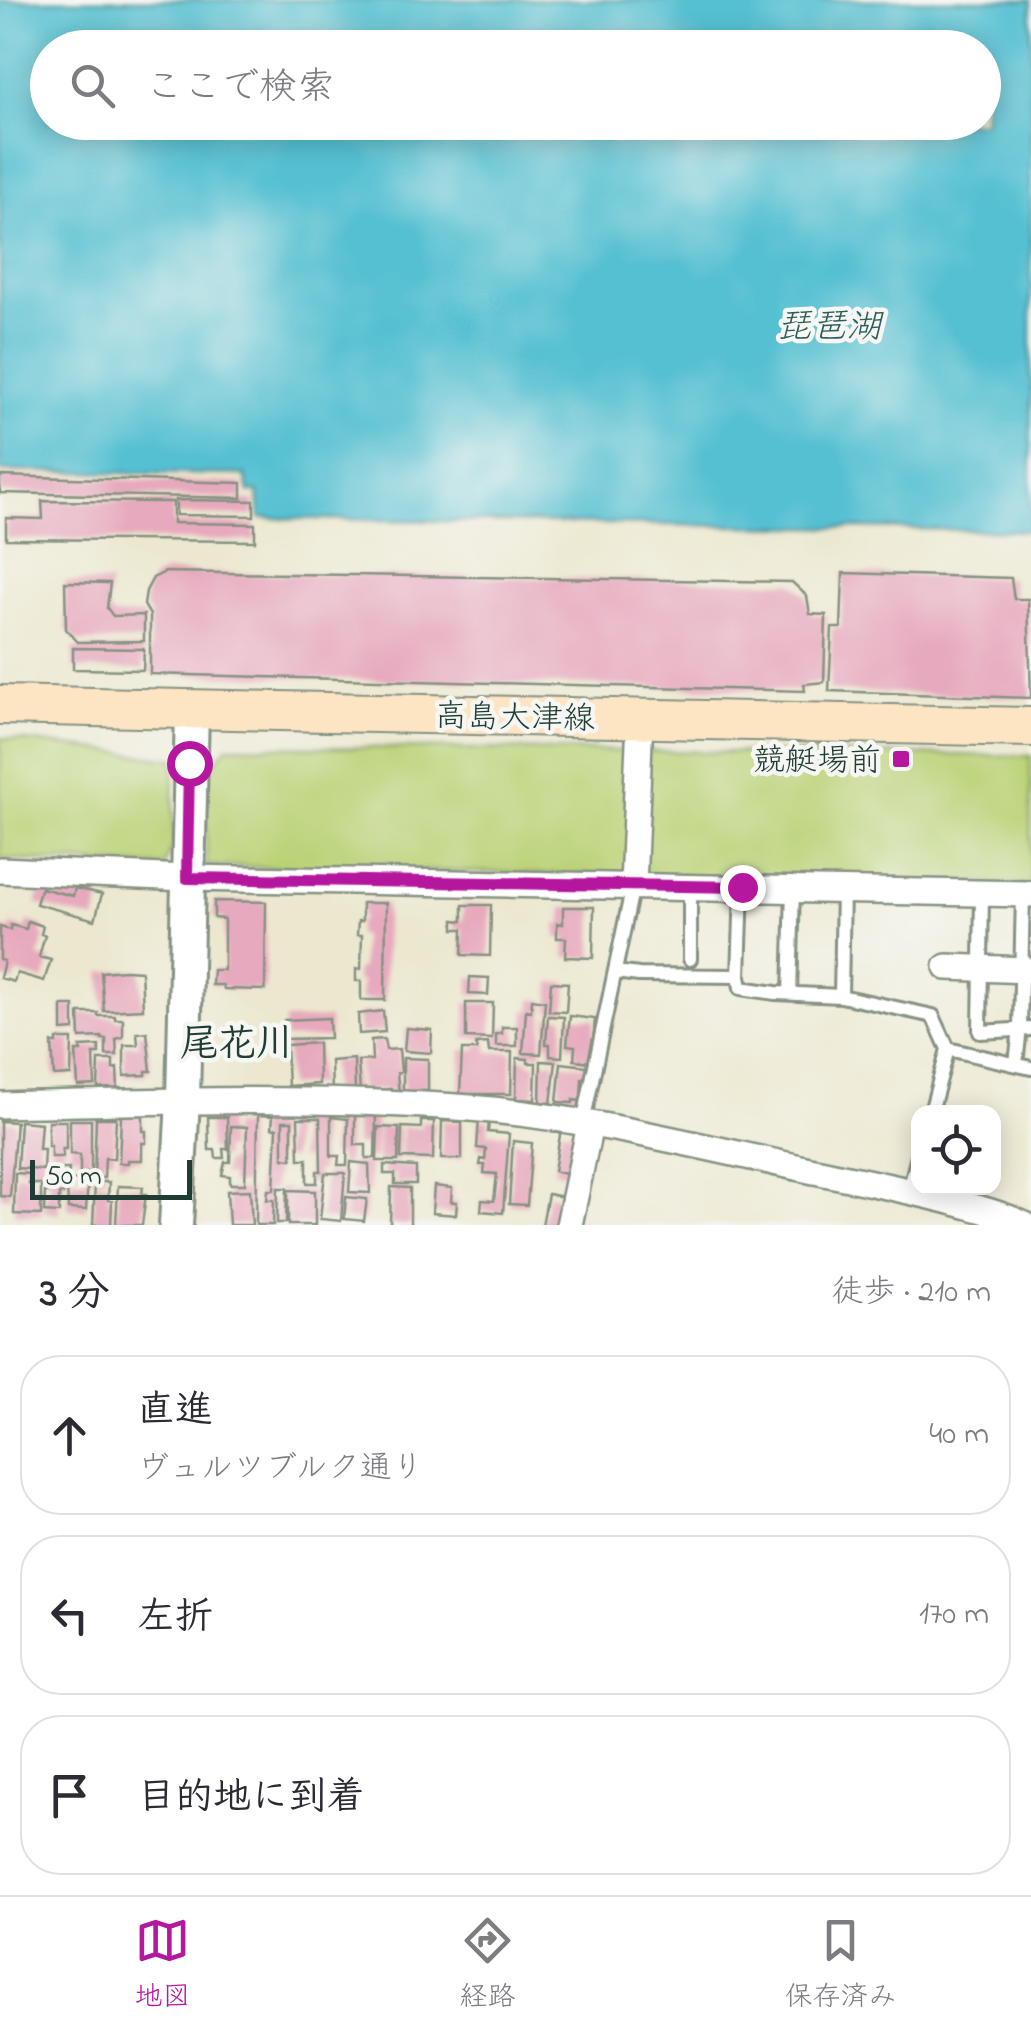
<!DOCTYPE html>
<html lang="ja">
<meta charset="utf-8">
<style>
:root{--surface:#fff;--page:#f2f2f3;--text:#2b2b33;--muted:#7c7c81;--line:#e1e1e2;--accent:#b5179e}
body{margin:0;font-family:"Indie Flower","Klee One",sans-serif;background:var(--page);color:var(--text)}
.controls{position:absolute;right:30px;bottom:30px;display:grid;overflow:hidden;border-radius:20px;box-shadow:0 5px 25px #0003}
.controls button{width:90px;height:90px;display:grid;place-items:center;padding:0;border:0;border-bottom:2px solid var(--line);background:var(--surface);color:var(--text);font:50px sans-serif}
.scale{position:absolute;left:30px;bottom:25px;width:162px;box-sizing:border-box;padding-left:10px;border:5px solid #1f3d34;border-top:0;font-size:28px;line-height:35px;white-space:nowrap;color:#1f3d34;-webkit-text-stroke:8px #f6f6f2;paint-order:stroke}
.stop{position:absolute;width:30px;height:30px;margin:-22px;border:8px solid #b5179e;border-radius:50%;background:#fff}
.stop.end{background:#b5179e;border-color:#fff;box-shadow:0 2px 10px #0008}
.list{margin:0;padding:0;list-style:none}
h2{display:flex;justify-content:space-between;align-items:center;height:130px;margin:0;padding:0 40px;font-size:42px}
h2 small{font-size:32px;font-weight:400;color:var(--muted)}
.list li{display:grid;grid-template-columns:65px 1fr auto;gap:30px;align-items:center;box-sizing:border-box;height:160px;margin:0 20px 20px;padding:0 20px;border:2px solid var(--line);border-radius:40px}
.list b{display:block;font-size:38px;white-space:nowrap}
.list p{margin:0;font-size:32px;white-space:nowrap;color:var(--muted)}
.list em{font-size:32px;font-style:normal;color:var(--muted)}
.icon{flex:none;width:55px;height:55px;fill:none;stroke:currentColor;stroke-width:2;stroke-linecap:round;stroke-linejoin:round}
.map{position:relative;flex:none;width:1031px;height:1225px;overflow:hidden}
.search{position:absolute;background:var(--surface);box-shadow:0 5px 25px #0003;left:30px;right:30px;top:30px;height:110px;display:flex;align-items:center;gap:25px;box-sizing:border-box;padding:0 35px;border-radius:55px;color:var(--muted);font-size:38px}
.sheet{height:670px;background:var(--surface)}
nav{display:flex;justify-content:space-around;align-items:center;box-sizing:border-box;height:140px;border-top:2px solid var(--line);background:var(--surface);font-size:28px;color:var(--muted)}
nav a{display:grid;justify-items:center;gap:5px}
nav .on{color:var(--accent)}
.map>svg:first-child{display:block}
.green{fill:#bad276;stroke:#6c8855;stroke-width:2.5}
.water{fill:#55c0d1;stroke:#3a7e82;stroke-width:2.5;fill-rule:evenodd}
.building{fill:#e7a9bd}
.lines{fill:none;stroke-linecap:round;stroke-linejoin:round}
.service-casing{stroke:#869282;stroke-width:18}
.minor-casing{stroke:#869282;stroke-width:30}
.tertiary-casing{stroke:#869282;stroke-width:38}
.secondary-casing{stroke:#869282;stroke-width:42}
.service{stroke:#fff;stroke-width:12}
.minor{stroke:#fff;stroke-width:25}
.tertiary{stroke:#fff;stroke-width:32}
.secondary{stroke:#fde5c4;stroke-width:38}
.route{stroke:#b5179e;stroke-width:12}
.poi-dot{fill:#b5179e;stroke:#f6f6f2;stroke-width:4}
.labels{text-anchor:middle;stroke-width:9;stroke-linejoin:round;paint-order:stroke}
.street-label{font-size:32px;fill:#1f3d34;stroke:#f6f6f2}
.poi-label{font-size:32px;fill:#1f3d34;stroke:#f6f6f2;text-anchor:end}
.water-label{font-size:35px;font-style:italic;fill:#2c5e5b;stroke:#f6f6f2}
.quarter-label{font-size:38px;font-weight:bold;fill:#1f3d34;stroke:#f6f6f2}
</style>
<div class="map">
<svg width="1031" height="1225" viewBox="0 0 1031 1225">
<rect width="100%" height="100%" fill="#f6f6f2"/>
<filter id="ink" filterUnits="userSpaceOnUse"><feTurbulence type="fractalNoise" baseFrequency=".01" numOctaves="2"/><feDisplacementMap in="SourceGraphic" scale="20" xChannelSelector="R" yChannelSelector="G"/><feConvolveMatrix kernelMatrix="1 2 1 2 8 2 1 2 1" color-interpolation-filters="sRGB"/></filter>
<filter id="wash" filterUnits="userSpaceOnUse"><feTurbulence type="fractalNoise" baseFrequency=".0048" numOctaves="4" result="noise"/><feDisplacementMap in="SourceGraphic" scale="40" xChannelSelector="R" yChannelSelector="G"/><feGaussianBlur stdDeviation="2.25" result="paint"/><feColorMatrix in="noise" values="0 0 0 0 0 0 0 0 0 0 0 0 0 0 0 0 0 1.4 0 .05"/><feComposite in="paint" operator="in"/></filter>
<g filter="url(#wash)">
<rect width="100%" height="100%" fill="#ece8d0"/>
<path class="green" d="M0,738L174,759L173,845L164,867L0,859Z
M228,746L1031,756V885L206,866L207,772Z"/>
<path class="water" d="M0,0H1031V531L260,518L258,492H249L245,475L0,471ZM48,48H984V122H48Z"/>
<g id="blocks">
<path class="building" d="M0,476L242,483V498L0,493Z
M176,500L254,501V516L176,515Z
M42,501L173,502V523L255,524V541L6,539V518L43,519Z
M165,572L792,582L807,596L810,614L826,615L824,682L804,684L805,691L150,674V615L144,605L146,591L153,578Z
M843,573L1011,578L1014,599H1028L1031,698L829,691L832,628H841Z
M65,582L110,583L107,608L113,616L144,615V641L78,642L66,629Z
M73,648L144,649L143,670L73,669Z
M41,888L73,896L75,888L102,894L95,920L36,904Z
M214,901L266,902L265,990L224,989L223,985H212L213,970H224V919L214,918Z
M362,903H386L385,1000H361V981H356V969H361L362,935H357L358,921H362Z
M463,905H491L490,956L462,955L463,929H454V920L463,921Z
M563,907H594L593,958L565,957L566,938H557V923L563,924Z
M28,921L43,926L41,934L45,935L39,957L51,960L44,981L17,973L14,982L0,978L4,961L0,960V927L10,930L11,925L26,929Z
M125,970L141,971L143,1009L104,1011L101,972Z
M470,977L489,978L488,995L469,994Z
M551,982L568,983L566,1012L549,1011Z
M532,999L545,1001L541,1054L523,1053L526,1010L531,1011Z
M466,1003H493L492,1039L466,1038Z
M62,1006H74V1030L62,1031Z
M383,1011L385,1032L359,1034L358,1014Z
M79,1013H98V1016H115V1019H123V1037L116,1039L117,1055H106V1039H102V1037L80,1038Z
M548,1016L564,1017L562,1057L550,1056V1044H546Z
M570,1016L595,1019L591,1062L574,1060L575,1046L567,1045Z
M329,1018L330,1038L285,1039L284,1020Z
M502,1027H517V1046H496V1034H502Z
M406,1028L432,1030L431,1053L404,1051Z
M147,1032L151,1071H146V1075L124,1076V1045H138L137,1033Z
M57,1039H72L71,1075L54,1076L52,1043H57Z
M384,1039L386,1050L399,1049L401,1072L397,1073L399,1093L391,1094V1089L360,1092L358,1061L372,1060L371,1040Z
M318,1043L319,1084L288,1086L286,1045Z
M488,1043L489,1052H512L511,1094H460L462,1050H477L476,1044Z
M99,1046V1054H94L95,1085L78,1086L76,1051H81L80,1047Z
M403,1058L428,1059V1091H403Z
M517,1058L528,1059V1063H536L535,1100L516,1099Z
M354,1059L355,1091L332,1092L331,1061Z
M99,1060H113V1069L117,1068L118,1089L98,1088Z
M541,1061L556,1062L551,1103L540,1102Z
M561,1063L587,1066L586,1079H582L581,1101L573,1100V1103L557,1102Z
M125,1115H143V1131H146V1143H142V1160H128V1163H119L121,1116Z
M258,1115L273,1116L272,1128H277L274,1190H268L267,1200H274L273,1225H256Z
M355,1116H376L375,1158H366V1145H355Z
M208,1117H227L228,1149H223L224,1158H216L215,1150H209Z
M331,1117L348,1119L347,1165H338L339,1156H331Z
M96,1118H116L114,1159L105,1158L104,1178H94Z
M298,1118H320L321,1171H317V1183H307V1159H299Z
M479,1119L489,1120L488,1132L509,1134L503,1213L481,1211L482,1200L494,1201L497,1174L484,1173L485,1165H480L481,1159L485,1160L486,1149L477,1148Z
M70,1120H91V1179H87L88,1173H80V1155L70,1154Z
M0,1121L16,1122L10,1197L0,1196Z
M20,1121L41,1123L39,1149H44L43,1170L17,1168Z
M48,1121H66V1149H62L63,1157H51V1146H48Z
M283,1121H292V1159L283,1158Z
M421,1121H434L433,1159L401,1158L402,1127L421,1128Z
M442,1121L462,1122V1159H441Z
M231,1126L247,1127L245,1184H230V1176L222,1175L225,1162H230Z
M378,1127L399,1128L398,1161H377Z
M561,1129L582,1133L570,1196L562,1195L566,1174L554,1171Z
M513,1141L532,1143L527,1205L509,1204Z
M351,1162L369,1164L370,1193L349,1192Z
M384,1165L416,1167V1184H395V1174H384Z
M46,1169H69L68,1181H64L63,1194H59V1213L44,1212L45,1192H49V1180L46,1179Z
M15,1173L30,1174L29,1184H41V1215L14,1214Z
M325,1173H345L341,1221L320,1219Z
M71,1180L88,1181L86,1210L68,1209L67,1184L71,1185Z
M95,1182H109L108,1200L112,1201L111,1225H93Z
M118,1186L143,1187L142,1194H146L142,1225H116Z
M434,1186L452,1188L451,1202H457L456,1215L432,1213Z
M391,1187L410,1188V1225H390Z
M278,1188H287L286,1223H277Z
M250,1190L252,1225H229L227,1191Z
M288,1190L315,1191V1225H288Z
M548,1194L569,1198L560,1225H542Z
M346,1197L367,1199L364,1221L344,1219Z"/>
</g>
</g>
<g filter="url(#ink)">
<use href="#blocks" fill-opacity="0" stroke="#869282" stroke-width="2.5"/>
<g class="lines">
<defs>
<path id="service" d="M982,893L980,1032L1031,1029
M690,959V886
M615,972L639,975L739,976L741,988L776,993L841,996L933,1016L948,1049
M739,976L742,887
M790,994L793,889
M841,996L843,890
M1016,1064L1020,1028L1023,894
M931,1112L948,1049L1031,1068
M583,1123L633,885
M909,1191L918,1156"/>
<path id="minor" d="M0,870L187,878L1031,894
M633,885L640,719
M947,967L1031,970
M0,1105C156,1101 314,1096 470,1108C583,1117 695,1145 805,1169C852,1179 899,1188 946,1200C973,1207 999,1213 1025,1225
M569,1225L590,1125"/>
<path id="tertiary" d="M176,1225L183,1100L192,709"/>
<path id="secondary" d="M0,705L1031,727"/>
</defs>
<use href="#service" class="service-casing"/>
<use href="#minor" class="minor-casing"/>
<use href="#tertiary" class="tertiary-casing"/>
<use href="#secondary" class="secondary-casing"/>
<use href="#service" class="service"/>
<use href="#minor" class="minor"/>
<use href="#tertiary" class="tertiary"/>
<use href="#secondary" class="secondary"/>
</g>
</g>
<g class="lines" filter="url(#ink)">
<path class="route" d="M189,763L187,878L742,887"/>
</g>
<rect class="poi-dot" x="891" y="749" width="20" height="20" rx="5"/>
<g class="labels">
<g class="street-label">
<text transform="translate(515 716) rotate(1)" y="11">高島大津線</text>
</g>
<g class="poi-label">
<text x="881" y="770">競艇場前</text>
</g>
<g class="water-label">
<text x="829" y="337">琵琶湖</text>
</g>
<g class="quarter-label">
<text x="237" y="1055">尾花川</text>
</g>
</g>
</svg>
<div class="controls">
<button><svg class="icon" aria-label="locate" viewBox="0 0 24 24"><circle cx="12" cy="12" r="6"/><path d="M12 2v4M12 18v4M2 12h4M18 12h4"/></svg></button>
</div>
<div class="scale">50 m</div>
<div class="stop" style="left:189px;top:763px"></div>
<div class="stop end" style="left:742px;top:887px"></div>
<div class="search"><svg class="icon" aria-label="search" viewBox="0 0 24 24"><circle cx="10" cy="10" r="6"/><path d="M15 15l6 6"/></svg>ここで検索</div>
</div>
<section class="sheet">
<h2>3 分<small>徒歩 · 210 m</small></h2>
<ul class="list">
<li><svg class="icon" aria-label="ahead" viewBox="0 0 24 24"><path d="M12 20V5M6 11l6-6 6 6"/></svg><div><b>直進</b><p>ヴュルツブルク通り</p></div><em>40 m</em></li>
<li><svg class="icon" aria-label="left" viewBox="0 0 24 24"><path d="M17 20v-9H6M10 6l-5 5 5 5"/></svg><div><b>左折</b></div><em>170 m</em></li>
<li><svg class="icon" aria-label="arrive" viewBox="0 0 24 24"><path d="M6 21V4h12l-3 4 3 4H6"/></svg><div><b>目的地に到着</b></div></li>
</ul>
</section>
<nav>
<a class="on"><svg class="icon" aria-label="map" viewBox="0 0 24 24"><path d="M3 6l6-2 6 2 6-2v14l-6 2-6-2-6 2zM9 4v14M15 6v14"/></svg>地図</a>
<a><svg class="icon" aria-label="directions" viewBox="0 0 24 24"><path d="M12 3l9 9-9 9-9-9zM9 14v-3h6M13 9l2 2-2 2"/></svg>経路</a>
<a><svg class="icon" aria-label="saved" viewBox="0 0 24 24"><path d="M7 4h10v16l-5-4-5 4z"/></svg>保存済み</a>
</nav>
